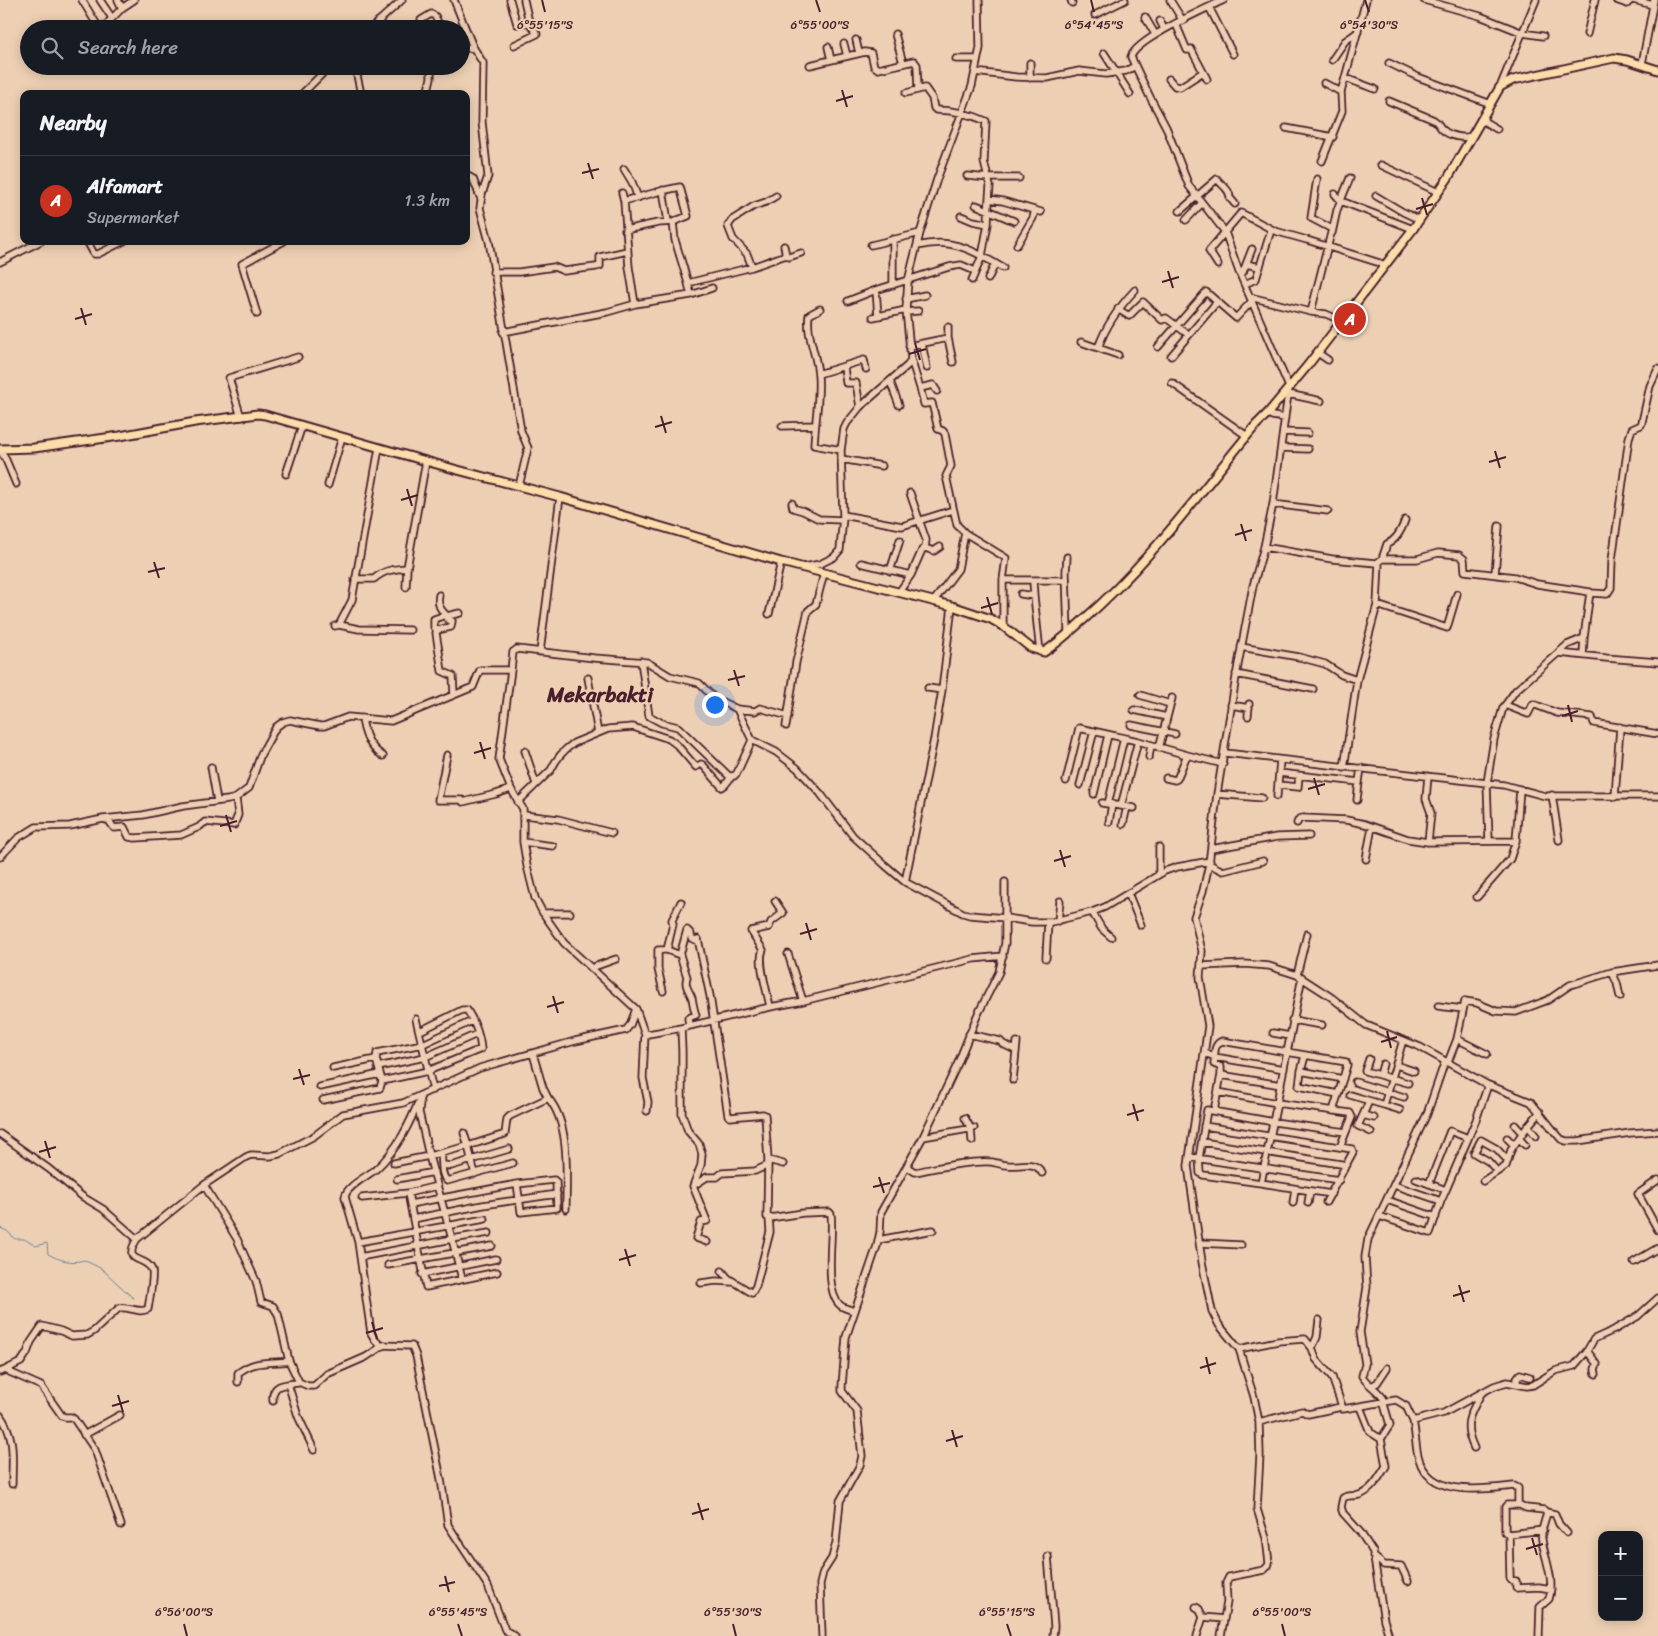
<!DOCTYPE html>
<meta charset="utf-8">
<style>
:root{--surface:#171b24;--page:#20242c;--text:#f1f3f6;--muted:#9ea1a6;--line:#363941;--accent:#c8321e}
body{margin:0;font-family:Sriracha,sans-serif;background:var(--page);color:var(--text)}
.controls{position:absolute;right:15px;bottom:15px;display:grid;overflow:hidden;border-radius:10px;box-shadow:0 2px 12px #0003}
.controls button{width:45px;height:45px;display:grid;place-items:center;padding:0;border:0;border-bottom:1px solid var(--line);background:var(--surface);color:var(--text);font:25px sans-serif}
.you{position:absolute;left:714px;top:704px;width:18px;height:18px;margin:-12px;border:4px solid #fff;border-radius:50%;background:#1a73e8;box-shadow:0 0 0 8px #1a73e833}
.badge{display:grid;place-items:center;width:32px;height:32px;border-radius:50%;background:var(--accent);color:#fff;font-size:16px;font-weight:700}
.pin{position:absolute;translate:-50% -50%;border:2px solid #fff;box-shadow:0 1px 5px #0006}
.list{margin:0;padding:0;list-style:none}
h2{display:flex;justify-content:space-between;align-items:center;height:65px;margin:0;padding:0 20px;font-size:21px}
h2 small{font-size:16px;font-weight:400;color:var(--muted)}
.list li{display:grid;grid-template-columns:32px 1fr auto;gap:15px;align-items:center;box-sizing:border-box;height:90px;padding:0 20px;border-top:1px solid var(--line)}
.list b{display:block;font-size:19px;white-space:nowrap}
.list p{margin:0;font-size:16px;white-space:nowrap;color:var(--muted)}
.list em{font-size:16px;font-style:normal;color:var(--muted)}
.icon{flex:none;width:28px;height:28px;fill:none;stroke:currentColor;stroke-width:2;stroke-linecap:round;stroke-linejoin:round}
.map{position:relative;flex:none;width:1658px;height:1636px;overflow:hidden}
.search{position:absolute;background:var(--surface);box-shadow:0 2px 12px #0003;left:20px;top:20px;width:450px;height:55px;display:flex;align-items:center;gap:12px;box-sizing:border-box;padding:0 18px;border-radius:28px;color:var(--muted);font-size:19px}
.panel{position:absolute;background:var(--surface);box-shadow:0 2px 12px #0003;left:20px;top:90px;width:450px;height:155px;border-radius:10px}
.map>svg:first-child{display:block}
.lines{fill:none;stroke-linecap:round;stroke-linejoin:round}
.stream{stroke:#6c879a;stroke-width:1}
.minor-casing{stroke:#4a1f2b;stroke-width:9}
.major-casing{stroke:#4a1f2b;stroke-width:11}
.minor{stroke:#edd0b4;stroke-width:5.5}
.major{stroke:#faddab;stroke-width:7}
.ticks{fill:none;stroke:#4a1f2b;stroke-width:2}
.labels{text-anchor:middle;stroke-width:4;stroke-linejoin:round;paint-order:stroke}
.quarter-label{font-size:21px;font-weight:bold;fill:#4a1f2b;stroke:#edd0b4}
.ticks-label{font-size:12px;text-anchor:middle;fill:#4a1f2b;stroke:#edd0b4;stroke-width:4;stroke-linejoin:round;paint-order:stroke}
</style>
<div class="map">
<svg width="1658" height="1636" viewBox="0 0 1658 1636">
<rect width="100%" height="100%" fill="#edd0b4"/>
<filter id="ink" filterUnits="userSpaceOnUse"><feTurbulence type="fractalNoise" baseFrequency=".02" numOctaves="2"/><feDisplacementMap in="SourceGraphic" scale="10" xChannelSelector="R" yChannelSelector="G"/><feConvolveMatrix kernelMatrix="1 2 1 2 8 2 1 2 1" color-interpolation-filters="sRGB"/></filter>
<g filter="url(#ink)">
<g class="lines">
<path class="stream" d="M0,1228L7,1231L15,1239H24L36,1246L47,1243L48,1254C59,1260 72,1264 84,1260L102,1269L133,1298"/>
<defs>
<path id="minor" d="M82,0L99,28L102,29L122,8L134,0
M100,0L112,18
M118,0L122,8
M454,0L473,47L483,63L482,122L488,176L482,194L480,208L489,241L521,431L528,448L519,486
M510,0L517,24L529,22
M1071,0L1072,3
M1170,0L1183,21
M1224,0C1205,9 1136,39 1131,57L1149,95L1166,127L1189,186L1225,232L1239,272L1289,387L1273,504L1264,547L1253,586L1238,665L1217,794L1209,864L1203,891L1194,917L1202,951L1200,977L1208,1026L1188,1166L1202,1262L1212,1311L1219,1325L1239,1349L1278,1341L1305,1339L1312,1348L1316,1359L1332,1377L1343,1409L1396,1400L1406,1406L1413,1421L1444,1413L1494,1386L1507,1382L1527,1386L1533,1385L1555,1371L1574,1366L1587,1351L1594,1339L1614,1330L1638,1316L1658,1298
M1366,0L1345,78L1375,89
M1424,0L1480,16L1523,33L1543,36
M1616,0L1627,4L1631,0
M1633,0L1653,5
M1209,7L1233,54
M1095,15L1125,0
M1145,17L1155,34
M378,21L380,29
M1160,21L1164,29
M1176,24L1187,50L1191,49L1207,79
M370,29L402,0
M424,29L421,20L431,14L435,16L441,29
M895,34L903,63
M1587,34L1595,0
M856,40L859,53
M844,44L847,56
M514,45L537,34L529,22L524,0
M828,47L831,60
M461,49L473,47
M1104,53L1130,94
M956,59H977
M1332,60L1345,41L1358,32
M1030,63V78
M1389,63L1418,77L1491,104
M1642,64L1654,0
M810,65L865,52L871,53L874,66L878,69L914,61L917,65L918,90
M348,66L356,71L361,94
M975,72L1016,77L1047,78L1079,71L1106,74L1126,71L1135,66
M1169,79L1175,86L1180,87L1203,72
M1324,83L1341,92
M1500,87L1536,0
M906,93L925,88L932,98L934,108L936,110C953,110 970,114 986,121L984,162L990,186L989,199L1003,201L1041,212
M302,94L330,66
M427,94L431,78V66
M1389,101L1434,120C1439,123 1438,125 1442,129C1449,136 1462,139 1472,136
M1483,117L1485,122L1497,129
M1286,128L1333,137
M1322,161L1342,111L1341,92L1345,78
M1381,165L1438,192
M624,169L632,182L638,198
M466,175L473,179L481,199
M967,176L989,178H1019
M663,190L668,222
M622,193L624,201L629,267L635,304
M1335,194L1341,201L1413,229
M1376,196L1403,212L1420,220
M989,199L988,224L982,256L1003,268
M624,201L661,191L680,187L688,216L673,222
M976,205L1014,221
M1180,211L1217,179C1222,186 1230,189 1230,198L1235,204
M961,216L973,221L988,224
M1186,220L1202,203
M625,230L658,223L673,222L675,240L688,283
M1332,233L1337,210L1350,178
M87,241L94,254H98L124,241
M871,245L920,233
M1017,245L1033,218L1035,210
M784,246L786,255
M917,246C942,240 960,244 982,256L972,280
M0,262L41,241
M1246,264L1260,267
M1218,265L1209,251L1241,213L1275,231L1307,240L1386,265
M752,267L747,254L733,239L728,226L732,220L754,206L766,202L776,196
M493,272H519L554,267L564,271L596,267L600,266V257L627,251
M1243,272L1252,249
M988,279L995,264
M1245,284L1256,279L1271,230
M893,285V239
M876,290L878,316
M691,295L712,288
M1250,297L1311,312L1326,314L1342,321
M906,299L925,295
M848,301L876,290L949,267L961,265L975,271
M820,309L809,315C806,336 817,355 818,375C820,398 815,422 814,445L841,450
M1118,309L1129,316L1143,302L1162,320L1166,318L1189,335
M906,312L918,311
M1311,312L1332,229L1311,218L1317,179
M257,314L242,264L284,241
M873,317L906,310
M948,327V338L953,362
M503,332L607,312L635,304L691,295L688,283L752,267L786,255L789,257L801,253
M1081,342L1118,355
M922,344L927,368
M909,346L948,338
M1158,347L1206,292L1236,318L1252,301
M1098,348C1106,325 1119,307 1135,290
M1318,353L1328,360
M1171,356L1217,302
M911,359L920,388L933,385L937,391
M844,367L846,383H856L860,407
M818,374L864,360L866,369
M890,381L899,405
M1172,383L1247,436
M920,388L924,404L932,403L938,429L943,431L945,434L951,466L946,476L957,525L965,533L1006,558L1003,580V626
M1288,394L1321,401
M1268,413L1272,416L1285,418
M241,417L229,378L298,357
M782,426L815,425
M1283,432L1308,433
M1282,448L1308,449
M0,450L6,460L16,484
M841,459L882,466
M286,474L302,426
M328,485L342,437
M792,503L793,508L803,511L819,519L842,520
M1273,504L1328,511
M843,515L902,526L953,510
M1264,547L1332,559L1377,563L1382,559L1387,544C1397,540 1402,529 1405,520
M925,548L934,551L940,547
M1067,557L1066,572L1068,633
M1382,559H1417L1438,553L1459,555L1464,559L1465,571L1515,577L1537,584L1590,592L1584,638L1567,645L1516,690L1503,708L1494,739L1487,783L1489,841
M861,563L911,575
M804,567L820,564L834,557L840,550L843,517L841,450L844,429L847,423L860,407L908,365L911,359L906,310L908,281L920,233L937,179L972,86L980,48L979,0
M890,571L900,540
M1495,574L1499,526
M355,579H374C384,570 394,569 407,568
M1003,580H1066
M1033,581L1034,596
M406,587L407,568L426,461
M899,592L911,575L922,550L925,548L926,540L910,493
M1591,593L1607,594L1611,588L1612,560L1629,438L1632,429L1641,425L1642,422L1650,386L1658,369
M1021,594L1034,596L1040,652
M439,595C437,605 440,609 447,616
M933,602L958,569L965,533
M1377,605L1447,628L1457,594
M769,614L781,562
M339,625L359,629L410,630
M335,626L339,625L352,600L379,448
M437,630L434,627V619L446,615
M1241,647L1299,657L1325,664L1342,675L1357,680
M540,652L560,497
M1559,653L1606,658L1658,662
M1583,655L1584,638
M641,661L649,716L662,723L678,727L729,776H734L737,773L752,740
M1236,674L1313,689
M588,678L598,733
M928,688L942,690L952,606
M454,695L453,676L442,671L436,633L437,630L451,627L452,621L448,620L447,616L460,613
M1140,695L1170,704
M1231,705L1249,708
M1505,705L1528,714L1533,704L1557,713L1592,717L1594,723L1658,734
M737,709L755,711L760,708L788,716
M1134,710L1167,717
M1248,716L1249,704
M362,718C364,734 369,747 383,756
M1131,725L1175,734
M786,726L796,662L808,611L816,604L824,573
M1159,748L1172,698
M525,751L536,784
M1225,753L1504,785L1545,796H1658
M447,755L438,800H462L463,802L496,794L511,789
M1149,757L1151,745
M211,767L217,801
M1344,768L1357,680L1377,605L1379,562
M1279,773L1359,782L1361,768
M1428,776L1426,799L1431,813L1428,842
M1166,778L1175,780L1177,779L1187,755L1223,764
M1066,781L1079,728L1138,741L1187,755
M1080,785L1094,731
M1278,785L1298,787L1299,776
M1094,794L1108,735
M1217,794L1262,798
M1552,795L1559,840
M1277,796L1280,760
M1615,797L1620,727
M1357,800L1359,782
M518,802L551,770C556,759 565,749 574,743L608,729L633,727L669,739L677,745L696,767L701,764L703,765L722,787L725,785L732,776
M1102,803L1121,806
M1108,804L1124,738
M1134,808L1121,806L1138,741
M524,815L558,819L612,833
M103,819L109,821L114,828L124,827L129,837L135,838L181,835L199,827L205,822L234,825L238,815L236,798
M1109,822L1112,804
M1297,823L1299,819L1303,818L1346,820L1365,824L1408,839L1428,842L1516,841
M1123,824L1127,807
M523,842L553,846
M1159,847V874
M1211,849L1277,837L1309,836
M0,857L18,838L36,827L70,826L103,819L143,815L183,806L228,800L236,798L249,788L261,754L276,727L283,722L290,720L320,726H324L348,717L391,721L473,687L480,670H511L513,652L517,649L594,658L647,662L670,676L699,683L714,698L737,709L752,740L776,752L797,768L820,793L853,836L885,865L905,882L963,913L970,915L1006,918L1032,922H1051L1092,912L1105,907L1165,871L1177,867L1210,861
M1366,859L1372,827
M1209,864L1223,871L1263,861
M905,882L934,739L942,690
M1128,893L1141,925
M1477,897L1510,859L1516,841L1520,789
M1092,912L1102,929L1111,937
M543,913H570
M1058,921L1060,901
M698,939L710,996L728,1115L730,1117L763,1114L765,1115L768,1160L767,1217L770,1218L803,1213L829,1212L831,1214C834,1235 823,1290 840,1305C843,1308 849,1309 854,1311
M788,954L803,1001
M680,955L667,950L673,924L672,920L681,902
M1046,958L1048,922
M1201,966L1244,964L1269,966L1297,975L1331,997L1366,1025L1420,1047L1486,1084L1531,1102L1554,1131L1561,1139L1566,1141H1578L1630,1133L1658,1131
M591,968L616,959
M1612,972L1617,983L1620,997
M1297,975L1307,934
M1302,977L1261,1183L1331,1194
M663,991L658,969V950H667
M1438,1006L1463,1009
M770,1007C768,994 757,961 763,950L751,931L769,927L771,922L783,913L775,901
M636,1009L644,1032L648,1034L681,1028L770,1007L803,1001L973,959L1003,956
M416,1019L433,1090
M1292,1020L1322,1025
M689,1026L688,1018L696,1015C694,1010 693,1004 692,998C689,990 684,986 687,977L680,955L687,930L691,934V938L698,941
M681,1028L682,1051V1114L688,1131L699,1144L702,1154L701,1165L693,1186
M420,1031L462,1010H467C474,1021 480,1036 481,1049L428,1071L382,1081L376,1059L377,1053L423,1044L472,1021
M645,1033L643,1078L648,1102L647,1111
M1273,1033L1290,1036
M969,1034L1000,1041L1003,1044L1015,1050
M1457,1039L1487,1054
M1205,1053L1215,1057L1284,1069
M533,1054L543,1088L548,1098
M1305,1056L1301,1071L1343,1079
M1369,1059L1365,1071L1408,1083
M1448,1062L1457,1039L1465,1001L1477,1003L1496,1011L1516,1012L1548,1000L1570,985L1612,972L1658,965
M1396,1065L1414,1071
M378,1067L425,1057L477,1034
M333,1068L376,1059
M1301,1071L1299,1086L1338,1094
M1380,1075L1383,1064
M1013,1080L1017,1042
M1355,1082L1404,1097
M1281,1085L1221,1075V1067L1214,1064C1215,1055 1213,1044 1222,1041L1346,1062L1347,1065L1333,1111
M320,1087L380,1074
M1218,1092L1277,1103L1350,1113L1352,1117L1340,1147
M1350,1095L1384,1105
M421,1096C410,1123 398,1149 376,1169C368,1176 346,1186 345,1197L358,1242L371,1333L375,1340L380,1345L412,1346L416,1356L441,1479L448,1525L488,1586L505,1630L515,1636
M323,1100L380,1088L382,1081
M1369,1101L1363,1115L1374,1118
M1400,1110L1384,1105L1403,1040
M1214,1111L1221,1075
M1363,1115L1358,1126L1371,1132
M965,1118L971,1129L972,1141
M1515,1125L1522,1133
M1204,1126L1352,1149L1353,1152L1326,1202
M0,1134L49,1169L83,1197L103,1209L137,1239L204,1185L246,1157L251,1155L270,1156L279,1154L314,1136L343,1114L403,1103L480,1068L575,1041L626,1030L630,1025L636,1009L564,943L543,913L535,898L527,866L523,842V809L511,789L499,759L511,670
M1536,1136L1528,1126L1540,1112
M923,1137L974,1128
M1507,1138L1514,1145
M1202,1142L1347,1165
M1525,1145L1519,1138L1528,1126
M441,1153C443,1163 440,1174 447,1181L513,1163
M1189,1157L1339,1180
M768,1160L783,1164
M394,1163L429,1156L468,1146L464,1133
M443,1165L451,1166L509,1149
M907,1167L915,1172C936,1168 971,1160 992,1162C997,1163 1002,1165 1007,1165C1019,1167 1035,1159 1042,1173
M1497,1171L1488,1161L1474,1153L1481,1140L1497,1149L1508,1161
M475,1174L468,1146L505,1134L507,1119L510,1116L548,1098C571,1124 566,1176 566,1209
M397,1179L434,1172
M1416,1179L1446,1190L1441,1201
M1658,1180L1638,1194L1658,1230
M1483,1181L1506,1166L1511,1150L1519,1138
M1261,1183L1203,1175L1200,1173L1199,1158L1207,1110L1274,1122L1346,1132
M1429,1184L1450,1131L1468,1138
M204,1185L237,1239L256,1281L261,1302L273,1306L278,1314L289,1361L299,1382L298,1383C284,1384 271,1384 273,1401
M1446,1190L1476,1120L1488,1085
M408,1193L426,1287L497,1272
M362,1198L408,1193L437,1186
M1387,1200L1436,1217
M1293,1203L1295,1189
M1308,1203L1310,1191
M410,1204L517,1184L554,1180L556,1182L557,1208L521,1212L517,1184
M1379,1216L1430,1233L1441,1201L1394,1185
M413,1219L483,1205L557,1194
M878,1240L933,1230
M358,1242L485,1219
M707,1242L696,1238L701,1222L707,1221L693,1186L707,1177H717L722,1173L755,1171L768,1165
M1200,1243L1241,1245
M360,1257L452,1239L429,1156L419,1112L420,1103
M1634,1262L1658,1248
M388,1265L492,1246
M722,1271L728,1278L752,1293L756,1286L770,1232L769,1218
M422,1274L496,1259
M462,1279L452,1239L489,1233
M701,1283L716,1281L732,1282
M1312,1348L1317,1337L1319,1320
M1587,1351L1597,1364L1595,1369L1596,1374
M5,1370L21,1362L27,1353L31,1342L42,1326L61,1331L72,1336L87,1335L94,1331L119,1308C129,1306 138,1314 148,1309C149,1302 154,1277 152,1270C146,1255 121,1265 137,1239
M0,1372L5,1370L41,1386L62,1416L65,1417H71L74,1419L95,1450L121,1525
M238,1382V1373C256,1359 269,1364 289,1361
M299,1382L308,1386H314L327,1374L366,1357L384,1345
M1517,1383V1378L1520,1374L1530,1377
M288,1384L298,1416L314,1450
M1371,1386L1377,1383L1387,1368
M1383,1401L1390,1425L1381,1439L1386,1466C1380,1476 1371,1492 1359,1495C1353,1497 1349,1494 1343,1498L1341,1507L1343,1513L1360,1532L1373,1552L1384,1620L1389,1636
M1385,1401C1379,1390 1368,1386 1362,1376L1365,1364L1360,1332L1367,1287L1365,1257L1368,1239L1427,1114L1445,1061
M1360,1407L1370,1432L1381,1439
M0,1415C16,1438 12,1457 12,1484
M1413,1421C1416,1434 1415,1447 1419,1459C1430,1498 1484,1489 1514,1486L1518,1488V1504L1526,1508L1544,1510L1547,1513C1545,1521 1540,1531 1542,1540C1545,1559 1555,1580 1549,1599L1540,1607L1539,1636
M1259,1422L1302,1411L1308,1414L1341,1407
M84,1435L120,1415
M1474,1448C1463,1425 1469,1415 1481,1394
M1520,1505H1507L1505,1507V1532L1509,1534L1543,1530
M1546,1512L1555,1514L1559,1524L1567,1533
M1509,1534L1510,1578L1511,1580L1516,1581V1588L1539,1587L1551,1589
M1048,1556L1054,1626L1053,1636
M1373,1556L1384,1565L1401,1566L1408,1581
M1196,1607L1199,1609L1203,1617
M822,1636L820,1584L823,1572L832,1558L836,1543L840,1501L860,1465L862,1456L857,1411L842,1391V1386L846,1337L877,1246L880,1232L881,1212L923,1137L958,1063L977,1016L999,972L1005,943V882
M1197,1636L1203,1617L1224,1619
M1221,1636L1227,1602L1226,1583L1229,1577L1264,1570L1268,1566L1269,1563L1266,1538L1257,1509L1260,1455L1259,1422L1254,1397L1239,1349"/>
<path id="major" d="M0,449L34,448L120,436L195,422L258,414L265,415L454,469L560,497L781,562L952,606L991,619L1003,626L1031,648L1044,652C1058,643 1070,632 1082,621C1149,563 1200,492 1256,425L1268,413L1308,365L1413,229L1448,178L1500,87L1513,80L1614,58L1627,60L1658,70"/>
</defs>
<use href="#minor" class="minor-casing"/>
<use href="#major" class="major-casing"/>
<use href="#minor" class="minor"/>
<use href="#major" class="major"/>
</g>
</g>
<path class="ticks" d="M542,0L545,12M816,0L820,12M1091,0L1094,12M1365,0L1369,12M842,90L847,107M836,101L853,96M588,163L593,179M582,173L599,169M1422,198L1427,215M1416,209L1433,204M1168,271L1173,288M1162,282L1179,277M81,308L86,325M75,319L92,314M915,343L920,360M909,354L926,349M661,416L666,433M655,427L672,422M1495,451L1500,468M1489,462L1506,457M407,489L412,506M401,500L418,495M1241,524L1246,541M1235,535L1252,530M154,562L159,578M148,572L165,568M987,597L992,614M981,608L998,603M734,670L739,686M728,680L745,676M1568,705L1572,722M1562,716L1578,711M480,742L485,759M474,753L491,748M1314,778L1319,795M1308,789L1325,784M226,815L231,832M220,826L237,821M1060,850L1065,867M1054,861L1071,856M806,923L811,940M800,934L817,929M553,996L558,1013M547,1007L564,1002M1387,1031L1391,1048M1381,1042L1397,1037M299,1069L304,1085M293,1079L310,1075M1133,1104L1138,1121M1127,1115L1144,1110M45,1141L50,1158M39,1152L56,1147M879,1177L884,1193M873,1187L890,1183M625,1249L630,1266M619,1260L636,1255M1459,1285L1464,1302M1453,1296L1470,1291M372,1322L377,1339M366,1333L383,1328M1206,1357L1210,1374M1200,1368L1216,1363M118,1395L123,1412M112,1406L129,1401M952,1430L957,1447M946,1441L963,1436M698,1503L703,1520M692,1514L709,1509M1532,1538L1537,1555M1526,1549L1543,1544M445,1576L449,1592M439,1586L455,1582M184,1624L187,1636M458,1624L462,1636M733,1624L736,1636M1007,1624L1011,1636M1282,1624L1285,1636"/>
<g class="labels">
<g class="quarter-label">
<text x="600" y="702">Mekarbakti</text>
</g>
</g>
<g class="ticks-label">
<text x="545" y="29">6°55'15"S</text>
<text x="820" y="29">6°55'00"S</text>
<text x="1094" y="29">6°54'45"S</text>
<text x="1369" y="29">6°54'30"S</text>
<text x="184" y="1616">6°56'00"S</text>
<text x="458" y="1616">6°55'45"S</text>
<text x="733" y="1616">6°55'30"S</text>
<text x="1007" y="1616">6°55'15"S</text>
<text x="1282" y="1616">6°55'00"S</text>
</g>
</svg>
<div class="controls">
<button>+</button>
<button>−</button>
</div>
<div class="you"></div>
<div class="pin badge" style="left:1350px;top:319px">A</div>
<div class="search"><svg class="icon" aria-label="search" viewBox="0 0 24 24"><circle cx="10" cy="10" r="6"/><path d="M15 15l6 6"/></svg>Search here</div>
<section class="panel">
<h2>Nearby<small></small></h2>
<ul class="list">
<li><span class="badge">A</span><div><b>Alfamart</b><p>Supermarket</p></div><em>1.3 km</em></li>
</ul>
</section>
</div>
